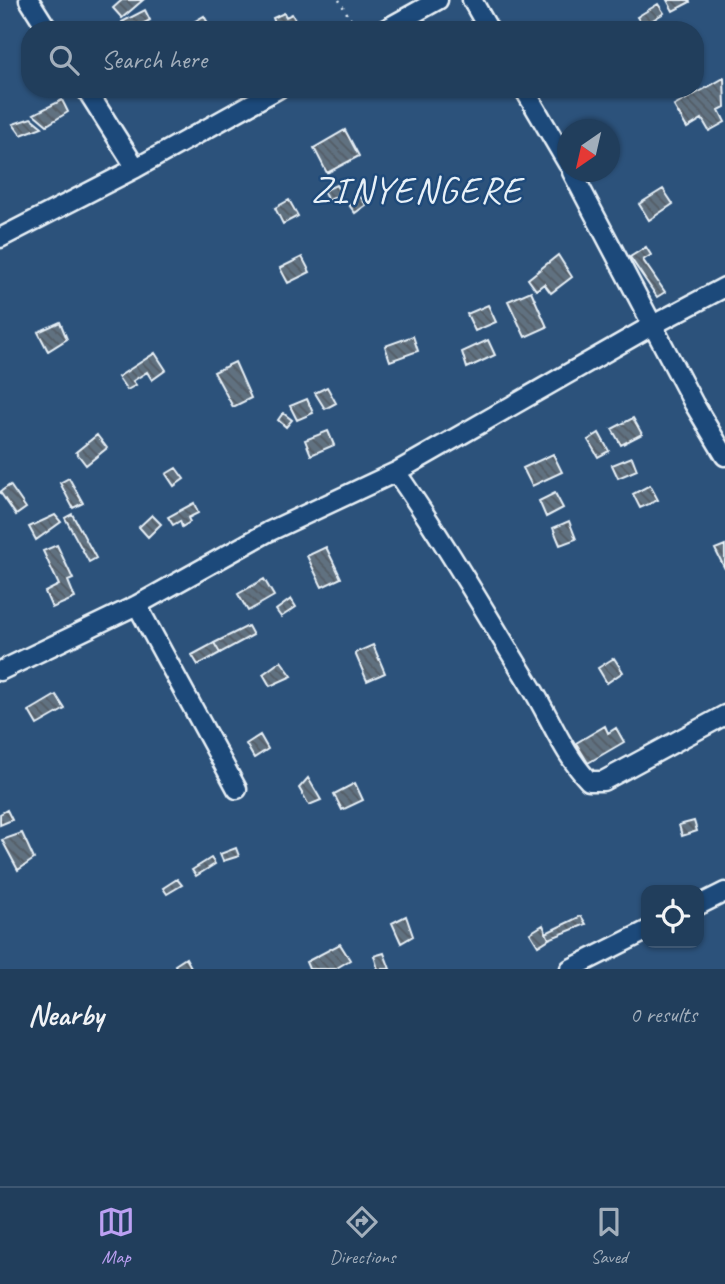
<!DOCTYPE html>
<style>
:root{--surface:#213e5c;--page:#294562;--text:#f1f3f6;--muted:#a2aebb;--line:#3e5772;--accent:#bca0f2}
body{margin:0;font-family:Caveat,sans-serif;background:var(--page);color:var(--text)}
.controls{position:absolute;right:21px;bottom:21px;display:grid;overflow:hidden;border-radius:14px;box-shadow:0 2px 5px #0004}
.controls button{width:63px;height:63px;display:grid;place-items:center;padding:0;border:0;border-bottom:2px solid var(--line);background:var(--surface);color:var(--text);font:35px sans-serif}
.compass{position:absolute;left:557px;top:119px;width:63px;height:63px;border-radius:50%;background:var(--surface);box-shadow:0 2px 5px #0004;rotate:214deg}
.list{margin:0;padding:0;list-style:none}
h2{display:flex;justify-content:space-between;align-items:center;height:91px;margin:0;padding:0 28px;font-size:30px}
h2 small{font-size:23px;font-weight:400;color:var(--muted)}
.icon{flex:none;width:38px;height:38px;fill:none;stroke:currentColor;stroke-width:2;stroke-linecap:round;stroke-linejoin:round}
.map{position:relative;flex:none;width:725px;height:969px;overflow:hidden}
.search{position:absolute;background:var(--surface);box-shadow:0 2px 5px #0004;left:21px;right:21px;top:21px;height:77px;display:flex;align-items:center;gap:18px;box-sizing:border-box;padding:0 24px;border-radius:28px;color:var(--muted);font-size:26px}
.sheet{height:217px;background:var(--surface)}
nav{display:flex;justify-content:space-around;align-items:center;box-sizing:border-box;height:98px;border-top:2px solid var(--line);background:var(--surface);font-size:19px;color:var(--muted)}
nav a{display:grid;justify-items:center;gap:4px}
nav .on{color:var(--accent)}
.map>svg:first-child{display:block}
.building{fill:url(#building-back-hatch);stroke:#e8f1f8;stroke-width:2}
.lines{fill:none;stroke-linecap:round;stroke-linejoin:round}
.minor-casing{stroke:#e8f1f8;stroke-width:23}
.path{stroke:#e8f1f8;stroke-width:2.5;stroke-dasharray:2 5;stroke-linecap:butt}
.minor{stroke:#1f4a7a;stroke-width:18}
.labels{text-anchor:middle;stroke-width:5;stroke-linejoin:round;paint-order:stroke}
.neighbourhood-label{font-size:37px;letter-spacing:2px;fill:#e8f1f8;stroke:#1f4a7a}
</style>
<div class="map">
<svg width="725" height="969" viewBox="0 0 725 969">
<defs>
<pattern id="building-back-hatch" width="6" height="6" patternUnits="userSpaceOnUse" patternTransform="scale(1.75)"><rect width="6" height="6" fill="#607180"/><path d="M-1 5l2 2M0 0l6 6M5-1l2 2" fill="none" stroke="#535c65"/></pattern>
</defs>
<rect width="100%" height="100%" fill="#2c527b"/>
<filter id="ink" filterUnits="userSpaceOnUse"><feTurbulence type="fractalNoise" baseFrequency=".0143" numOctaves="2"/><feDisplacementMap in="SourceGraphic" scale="14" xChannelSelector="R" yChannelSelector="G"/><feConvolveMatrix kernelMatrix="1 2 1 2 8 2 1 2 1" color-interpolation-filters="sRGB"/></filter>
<g filter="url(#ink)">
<path class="building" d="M122,0H143L122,18L113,8Z
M667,0H689L690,2L673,11Z
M658,4L664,13L643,26L637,17Z
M145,10L150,20L131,30H126L122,22Z
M284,13L286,17L292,14L301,30H274L272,25L275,23L273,18Z
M204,16L212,30H189L187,26Z
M724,78L725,107L719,110L725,122L709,131L702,119L687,128L674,106Z
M62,100L68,112L47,125L34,114Z
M31,118L42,127L21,135L13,124Z
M345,130L359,156L327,173L314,148Z
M336,185L341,194L328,201L323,191Z
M663,189L673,204L649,220L639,204Z
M360,196L366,205L355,213L349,205Z
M289,200L298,216L283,224L275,208Z
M646,247L651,255L643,260L665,292L657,297L630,257Z
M558,255L572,277L551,293L544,284L536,290L528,279Z
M302,257L310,272L288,283L280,268Z
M531,291L547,327L525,337L508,301Z
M488,305L496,322L475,331L467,314Z
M60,322L67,339L48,351L38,332Z
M413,336L418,351L390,361L385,346Z
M488,340L495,355L467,368L462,352Z
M155,353L166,370L152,380L147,372L133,381L136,385L127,390L118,377Z
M235,362L251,398L233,407L214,372Z
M327,387L336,403L325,409L315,393Z
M307,399L313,413L297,420L290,406Z
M283,413L292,420L286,427L278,420Z
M633,418L642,434L621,445L612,429Z
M328,431L334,445L311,455L305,440Z
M599,433L609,451L598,457L588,440Z
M97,435L107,448L86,465L76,452Z
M553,454L562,472L532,486L523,468Z
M632,457L637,470L618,478L612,465Z
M176,468L184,479L174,486L166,474Z
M69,478L83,503L73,508L60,483Z
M10,485L26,508L16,515L0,492Z
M650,485L658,500L640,508L633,494Z
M555,493L563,508L546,517L539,501Z
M194,503L198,513L188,518L190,522L182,527L180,521L173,525L168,517Z
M72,514L96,558L89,562L65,518Z
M55,515L61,522L36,540L29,527Z
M152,515L161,524L148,537L139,527Z
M569,521L576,539L560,545L553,528Z
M57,545L73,579L68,581L75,598L52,608L45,592L59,585L43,551Z
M725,545V569L715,549Z
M326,547L341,578L322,587L307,556Z
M264,579L274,596L248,611L238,594Z
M291,599L296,607L281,617L276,610Z
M248,626L253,635L220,653L214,643Z
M214,643L220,653L198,665L192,655Z
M373,645L385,673L367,681L355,653Z
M614,658L623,672L607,683L598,668Z
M281,661L292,676L270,686L263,674Z
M56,695L65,709L37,725L29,711Z
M605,726L608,733L616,728L624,742L588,763L576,743Z
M260,735L268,749L254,758L246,744Z
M308,778L321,800L309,805L299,788Z
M355,783L363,800L342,810L334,794Z
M7,810L12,820L0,825V814Z
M694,821L697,831L682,836L679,825Z
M22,833L34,859L18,870L2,840Z
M236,848L239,856L223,861L220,854Z
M211,858L215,864L196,876L192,870Z
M177,879L182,885L167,894L163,888Z
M406,916L413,936L401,943L392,923Z
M581,916L586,924L549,939L546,933Z
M543,925L549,939L538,946L530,933Z
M340,944L350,960L335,969H309L306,962Z
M384,953L390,969H378L374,956Z
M186,958L192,969H177L175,965Z"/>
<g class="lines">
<defs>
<path id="minor" d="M29,0L48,30
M472,0L489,30
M384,30L438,0
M86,89L136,168
M524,89L568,164
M572,172L694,404L725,456
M0,238L136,168L278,89
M396,472C445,542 488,617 533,690C551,720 565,756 589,781H603L725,715
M137,605L237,789
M0,671L137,605L268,532L396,472L653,325L725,287
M699,905L725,892
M570,969L646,931"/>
</defs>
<use href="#minor" class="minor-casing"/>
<path class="path" d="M339,0L357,30"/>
<use href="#minor" class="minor"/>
</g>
</g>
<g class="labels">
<g class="neighbourhood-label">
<text x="417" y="202">ZINYENGERE</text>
</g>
</g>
</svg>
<div class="controls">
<button><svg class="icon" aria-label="locate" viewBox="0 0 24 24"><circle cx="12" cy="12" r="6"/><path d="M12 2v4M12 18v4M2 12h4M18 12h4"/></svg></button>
</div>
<svg class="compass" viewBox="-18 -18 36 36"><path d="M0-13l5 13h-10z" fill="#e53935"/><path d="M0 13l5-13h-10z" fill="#a2aebb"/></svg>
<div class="search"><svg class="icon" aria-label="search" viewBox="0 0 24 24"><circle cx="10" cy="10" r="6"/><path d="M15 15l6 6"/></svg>Search here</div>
</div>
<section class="sheet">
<h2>Nearby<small>0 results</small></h2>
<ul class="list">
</ul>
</section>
<nav>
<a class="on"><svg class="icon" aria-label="map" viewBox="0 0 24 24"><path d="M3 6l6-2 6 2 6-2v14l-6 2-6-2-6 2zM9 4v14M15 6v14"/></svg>Map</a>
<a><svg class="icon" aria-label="directions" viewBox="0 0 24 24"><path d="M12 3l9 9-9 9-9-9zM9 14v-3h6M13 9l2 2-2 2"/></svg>Directions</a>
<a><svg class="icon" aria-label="saved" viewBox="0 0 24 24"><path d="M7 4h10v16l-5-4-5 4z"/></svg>Saved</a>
</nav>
